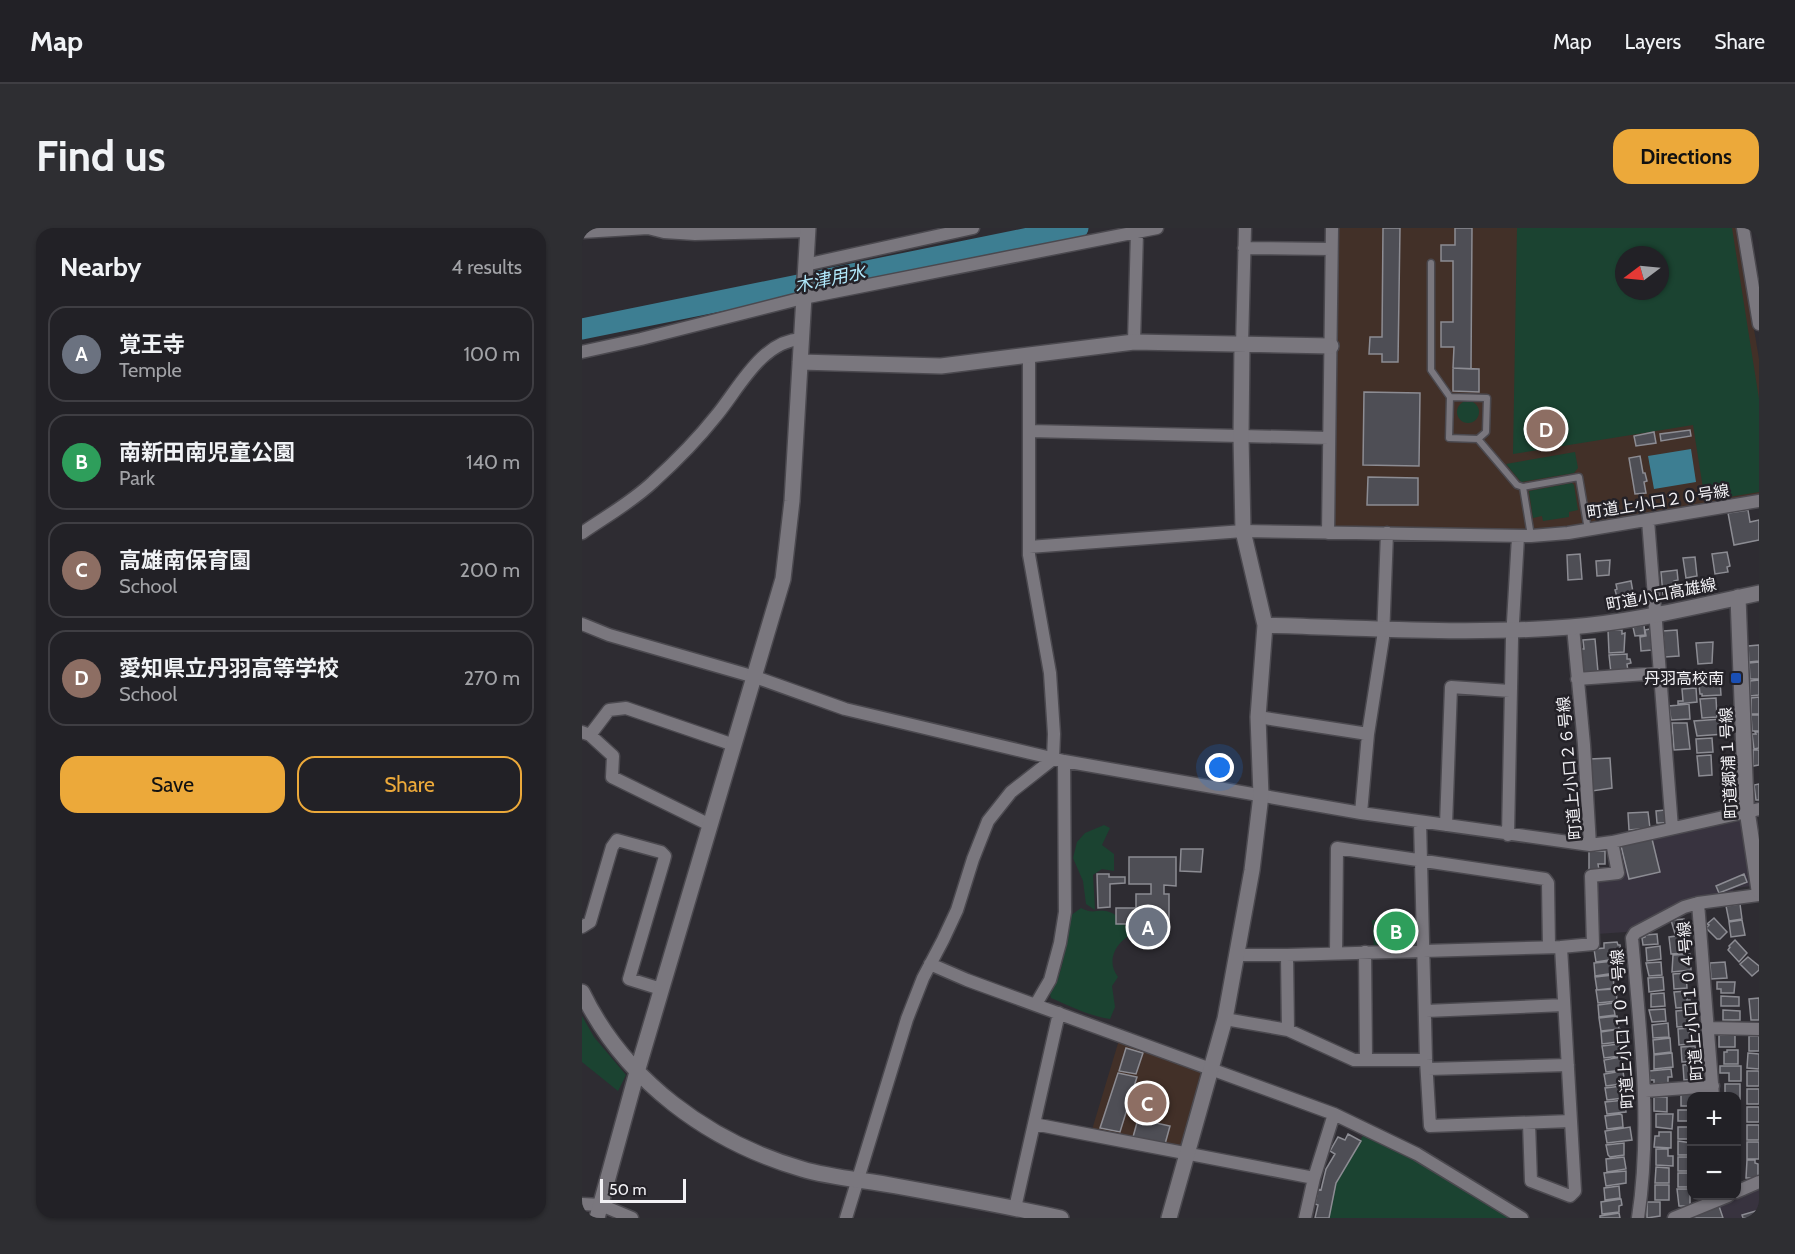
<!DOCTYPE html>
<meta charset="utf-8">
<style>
:root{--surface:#222126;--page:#2e2e32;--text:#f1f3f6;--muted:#a2a3a7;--line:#3f3e43;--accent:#eca93a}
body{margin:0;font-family:Cabin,"Noto Sans JP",sans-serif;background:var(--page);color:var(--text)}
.controls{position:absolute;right:18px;bottom:18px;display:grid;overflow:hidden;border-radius:12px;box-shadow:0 2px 4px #0004}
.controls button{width:54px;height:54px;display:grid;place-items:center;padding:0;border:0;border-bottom:2px solid var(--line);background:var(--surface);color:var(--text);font:30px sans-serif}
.compass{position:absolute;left:1033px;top:18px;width:54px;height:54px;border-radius:50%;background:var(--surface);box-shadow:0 2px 4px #0004;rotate:254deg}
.scale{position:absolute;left:18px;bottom:15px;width:86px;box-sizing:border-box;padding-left:6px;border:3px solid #f2f1f5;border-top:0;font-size:16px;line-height:21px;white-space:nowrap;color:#f2f1f5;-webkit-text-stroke:4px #242228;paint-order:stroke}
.you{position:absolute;left:638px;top:540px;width:21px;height:21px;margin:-15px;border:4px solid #fff;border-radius:50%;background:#1a73e8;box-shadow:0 0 0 9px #1a73e833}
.badge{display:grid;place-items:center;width:39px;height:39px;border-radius:50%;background:var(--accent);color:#fff;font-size:20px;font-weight:700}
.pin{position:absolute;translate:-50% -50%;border:3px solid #fff;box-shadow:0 2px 6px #0006}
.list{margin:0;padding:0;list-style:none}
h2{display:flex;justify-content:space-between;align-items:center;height:78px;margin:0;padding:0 24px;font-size:26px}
h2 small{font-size:20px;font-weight:400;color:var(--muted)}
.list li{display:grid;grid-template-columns:39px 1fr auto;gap:18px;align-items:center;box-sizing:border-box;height:96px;margin:0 12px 12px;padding:0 12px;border:2px solid var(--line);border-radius:18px}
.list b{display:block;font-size:22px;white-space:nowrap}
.list p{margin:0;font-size:20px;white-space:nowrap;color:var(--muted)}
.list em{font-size:20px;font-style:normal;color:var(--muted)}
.actions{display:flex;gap:12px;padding:18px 24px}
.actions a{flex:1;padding:14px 0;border:2px solid var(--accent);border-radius:18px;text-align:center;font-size:21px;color:var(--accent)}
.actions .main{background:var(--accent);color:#111}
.map{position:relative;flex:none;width:1177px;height:990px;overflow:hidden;border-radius:18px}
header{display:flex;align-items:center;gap:36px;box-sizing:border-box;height:84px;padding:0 30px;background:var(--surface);border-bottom:2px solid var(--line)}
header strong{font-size:28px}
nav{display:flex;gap:33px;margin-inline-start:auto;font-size:21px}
.intro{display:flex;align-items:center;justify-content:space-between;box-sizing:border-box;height:144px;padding:0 36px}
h1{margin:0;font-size:42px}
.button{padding:15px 27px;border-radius:18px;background:var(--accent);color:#111;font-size:21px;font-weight:700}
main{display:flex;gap:36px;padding:0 36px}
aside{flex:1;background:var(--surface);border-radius:18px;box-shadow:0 2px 4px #0004}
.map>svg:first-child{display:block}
.built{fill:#38333f}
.education{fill:#423028;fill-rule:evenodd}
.green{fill:#1b4331;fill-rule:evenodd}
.water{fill:#3d7e92}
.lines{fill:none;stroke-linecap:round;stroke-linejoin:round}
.river{stroke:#3d7e92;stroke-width:21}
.building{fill:#4e4e55;stroke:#8c8c93;stroke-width:1.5}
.service-casing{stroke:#4b494f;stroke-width:9}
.minor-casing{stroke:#4b494f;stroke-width:15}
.tertiary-casing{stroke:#4b494f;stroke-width:18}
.service{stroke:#7a777e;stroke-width:6}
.minor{stroke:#7a777e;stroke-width:12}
.tertiary{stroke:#7a777e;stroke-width:15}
.transit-dot{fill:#1a4fb4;stroke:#242228;stroke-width:2}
.labels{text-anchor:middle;stroke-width:5;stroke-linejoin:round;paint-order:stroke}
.street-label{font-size:16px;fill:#f2f1f5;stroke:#242228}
.poi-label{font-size:16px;fill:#f2f1f5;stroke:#242228;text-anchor:end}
.water-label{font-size:18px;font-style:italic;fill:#b0e7fa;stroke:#242228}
</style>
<header>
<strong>Map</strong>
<nav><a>Map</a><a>Layers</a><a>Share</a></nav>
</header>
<div class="intro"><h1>Find us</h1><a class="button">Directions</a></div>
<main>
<aside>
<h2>Nearby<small>4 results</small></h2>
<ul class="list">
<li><span class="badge" style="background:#6b7280">A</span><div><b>覚王寺</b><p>Temple</p></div><em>100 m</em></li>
<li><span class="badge" style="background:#2e9e5b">B</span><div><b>南新田南児童公園</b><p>Park</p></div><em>140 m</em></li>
<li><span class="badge" style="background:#8d6e63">C</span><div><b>高雄南保育園</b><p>School</p></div><em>200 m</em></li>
<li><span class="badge" style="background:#8d6e63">D</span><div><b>愛知県立丹羽高等学校</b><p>School</p></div><em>270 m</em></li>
</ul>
<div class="actions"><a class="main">Save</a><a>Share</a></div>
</aside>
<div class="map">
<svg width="1177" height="990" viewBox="0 0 1177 990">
<rect width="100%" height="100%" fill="#2e2c32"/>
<path class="built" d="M1156,589L1161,594L1170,658L1153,660L1150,664L1109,670L1044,704L1015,706L1012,650L1039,648L1034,617Z
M1177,960V990H1105Z"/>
<path class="education" d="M752,0H1155L1177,131V270L981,302L926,305L753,301L750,298ZM1042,27H1078V63H1042Z
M537,812L621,845L599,920L509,905Z"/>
<path class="green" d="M935,0H1150L1177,171V264L1123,273L1111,197L931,226ZM1042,27H1078V63H1042Z
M875 184a11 11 0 1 1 22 0a11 11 0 1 1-22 0Z
M993,224L996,240L992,245L939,254L924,236Z
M990,255L992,257L996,282L987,284V289L961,293L960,288L951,290L947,263Z
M522,597L528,600L520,617L532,626V643L520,641L511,647L513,682L504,676L501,653L491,630L495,614L503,605Z
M499,680C511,686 512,682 523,683C535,684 544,697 548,707C533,716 524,733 536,749L530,758L533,779L528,791C507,788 488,778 469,770L468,766C482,747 484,712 488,688Z
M837,691V714L834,719L792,720L790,692Z
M0,788L12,809L44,847L36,863L0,834Z
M783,904L834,929L934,990H747L754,955Z"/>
<path class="water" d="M1109,221L1114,254L1072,261L1066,228Z"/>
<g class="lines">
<path class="river" d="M0,101L496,0"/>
</g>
<path class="building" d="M801,0H818L816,134H800V126H787L788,109H800Z
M873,0H890L889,141L871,140L872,119H859V94H871V33H859V17H873Z
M871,140L897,141V164L871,163Z
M782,164L838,165L837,238L781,237Z
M1108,202L1109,208L1079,213L1078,206Z
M1072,204L1074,215L1054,218L1052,208Z
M1058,228L1061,245H1063L1065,253L1062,254L1064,265L1053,266L1047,230Z
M786,249L836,250V277H785Z
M1166,282L1168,294L1177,292V312L1152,317L1146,285Z
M1145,324L1148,338L1145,339L1146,344L1133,346L1130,326Z
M998,326L1000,351L986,352L985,327Z
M1113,329L1115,348L1104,350L1101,330Z
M1028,332L1027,347L1015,348L1014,333Z
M1095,342L1096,352L1092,353L1094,366L1081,367L1079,344Z
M1049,353L1052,370H1049L1050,378L1038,380L1033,362L1035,361L1034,356Z
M1062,397L1063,407L1053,408L1051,399Z
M1068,401L1070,422L1059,423L1058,409L1064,408L1063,402Z
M1026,402H1040V406L1043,405L1042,424L1027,425Z
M1095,402L1097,428L1083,429L1081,403Z
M1013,411L1016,444L1000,445L998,421H1002L1001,412Z
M1131,414L1130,435L1116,436L1114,415Z
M1177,417V433L1167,434L1166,418Z
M1045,426V431H1048L1049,435L1045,436L1046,443L1029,445L1027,427Z
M1177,434V451H1168L1167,435Z
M1177,452V467L1168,468V453Z
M1138,453L1139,467L1120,468V466H1118L1117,457H1119V454Z
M1114,460L1115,474L1096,476V473H1101L1100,461Z
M1177,469V486H1169V470Z
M1134,470L1135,489L1120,490L1118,471Z
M1107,476L1108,491L1089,492L1087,478Z
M1169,487H1177V503H1170Z
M1139,491L1143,506L1115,508L1112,493Z
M1090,495H1105L1108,521L1092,522Z
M1173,504H1177V520L1172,521L1170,506H1174Z
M1130,510L1131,524L1115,525L1114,511Z
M1171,522H1177V537L1171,538Z
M1129,527L1130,547L1117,548L1115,528Z
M1028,530L1030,560L1010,563L1008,531Z
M1177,556V572H1174L1172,557Z
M1083,582V595H1075L1074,583Z
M1066,584L1068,600L1047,602L1046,585Z
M1070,611L1078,644L1047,651L1039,618Z
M599,621H621L619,644L598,643Z
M1007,623H1023V636H1016L1017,642H1007Z
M547,629H594V658L582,657V666H587V706H552V696H534V680H554V666H569V656H547Z
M515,646H527V649H543V655L528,656V679L516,680Z
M1162,646L1165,654L1137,665L1134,658Z
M1158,676L1160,691L1147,693L1144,678Z
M1132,690L1145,704L1138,711H1135L1124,700L1127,697L1125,696Z
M1102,691L1104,705L1093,706L1089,692Z
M1160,692L1163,707L1149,709L1147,694Z
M1075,706L1076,716L1061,717L1060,710L1063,709V707Z
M1102,707L1103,725L1089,726L1087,709Z
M1153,712L1165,725L1157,734L1146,722L1148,719L1147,718Z
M1035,714L1036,717H1038L1040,730L1014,734L1012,721L1022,720V715Z
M1078,718L1079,731L1065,733L1064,720Z
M1108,726L1109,742L1090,744L1091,727Z
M1166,729L1177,738V742L1170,748L1158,736Z
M1033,733V745L1013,748L1012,735Z
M1079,734L1080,747L1067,748L1064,735Z
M1143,734L1145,750L1129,751L1128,735Z
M1104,745L1105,760L1092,761L1091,746Z
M1031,747L1032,760L1015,762L1013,749Z
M1081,749L1082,762L1067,764L1066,750Z
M1135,754H1153L1152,765H1139V761H1135Z
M1034,761L1035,773L1016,775L1014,762Z
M1105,763V772H1108L1109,779L1094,780L1092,764Z
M1082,765L1083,778L1069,779V766Z
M1139,768L1157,769V778H1139Z
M1177,770V792H1169L1167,771Z
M1031,775L1033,787L1017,789L1016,777Z
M1083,781L1084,793L1070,794L1067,782Z
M1105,782L1107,798L1095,799L1094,783Z
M1141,782L1158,783V792H1141Z
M1035,788L1037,801L1019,803L1017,790Z
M1086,795L1087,809L1071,810L1070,797Z
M1107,800L1108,816L1097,817L1096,801Z
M1038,801L1039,807H1035L1036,814L1020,816L1019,804Z
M1137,807H1153V819H1137Z
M1167,808H1177V823H1167Z
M1088,810L1089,824L1072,826L1071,812Z
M1037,816L1038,828L1022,830L1020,818Z
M1113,818L1115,833L1100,834L1099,819Z
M544,820L561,825L554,846L537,843Z
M1145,822H1156V836H1142V824H1145Z
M1090,825L1091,839L1072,841V827Z
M1166,825L1177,826V841L1165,840Z
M1039,829L1041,842L1024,844L1022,832Z
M1115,836L1116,851L1102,852L1101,837Z
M1138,838H1159V853H1147V845H1138Z
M1089,841L1090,849H1086V855L1072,856V852H1068L1067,843Z
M1041,843L1042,851L1038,852L1039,856L1024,858L1022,846Z
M1165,843H1177V858H1165Z
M536,845L555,849L538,904L518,900Z
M1143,856H1158V871H1154V868H1138V867H1143Z
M1040,858L1042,870L1025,872L1023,860Z
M1165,861H1177V876H1165Z
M1099,866H1112V868H1110V878H1099Z
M1072,869H1085V884L1072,883Z
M1043,872L1044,884L1025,886L1023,874Z
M1165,879H1177V894H1165Z
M1096,882H1110V893H1096Z
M1038,886L1040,887L1041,899L1025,901L1023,888Z
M1074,886H1091L1090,901L1074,899Z
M556,891L588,898L583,916L551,909Z
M1165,897H1177V912H1165Z
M1048,899L1050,912L1025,915L1023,903Z
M1096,899H1110V911H1096Z
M1077,904H1089V920L1072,919L1073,908H1077Z
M766,906L779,913L754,955L747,990H733L736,977L733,976L736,961L739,962L744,941L753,926L748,923L756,909L763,912Z
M1096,913L1110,915V927H1096Z
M1165,914H1177V931H1165Z
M1042,915V927L1028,929L1026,927L1024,917Z
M1074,921H1086V928H1091V938L1074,937Z
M1042,929L1044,941L1025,944L1024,931Z
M1096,929H1110V943H1096Z
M1165,932H1173V935L1176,936V950H1164Z
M1074,939L1087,940V955H1073Z
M1044,943V955L1024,958L1022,945Z
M1096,945H1110L1109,959H1096Z
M1073,957H1087V972H1073Z
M1037,958L1038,970L1023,972L1022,960Z
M1095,961H1108V978H1097Z
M1039,971L1040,977L1037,978V984L1020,986L1019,974Z
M1065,974H1078V988L1065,990Z
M1137,978L1141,990H1108Z
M1177,982V990H1161L1160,987Z
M1037,985L1038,990H1018V988Z"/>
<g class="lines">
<defs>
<path id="service" d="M849,35V142L868,169
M896,211L904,204L905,170L868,169L867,210L896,211L935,257L941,259
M949,308L941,259L997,249L1006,302"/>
<path id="minor" d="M1161,0L1177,96
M0,4L66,0L82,4L113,6L225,3
M662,20L749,21
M223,37L391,0
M552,114L555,4
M660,117L663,0
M0,124L59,111L221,70L575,0
M448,203L747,210
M1066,292L1090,600
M0,305C23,289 50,274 71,254C93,234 115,212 134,188C156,162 179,113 219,111
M746,305L750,0
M447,319L661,303L949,308L986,305L1177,273
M0,396L27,407L173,449L263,481L482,533L779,585L1008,617
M991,399L1002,517L1008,617L1030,614L1177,581
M995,451L1078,445
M676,489L786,506
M0,504L8,507L31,528L30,549L128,597
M8,507L27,482L44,480L152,517
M779,585L786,506L801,410L805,305
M838,594L844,832L848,898L989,893
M864,597L869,459L928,463
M926,607L930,411L936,309
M1116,675L1131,868
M0,699L8,694L30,619L35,612L79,624L83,628L82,632L47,751L79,761
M979,719L1011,716L1009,648L1036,645L1030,614
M783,724L784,832
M754,725L755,620L963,651L966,655L967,719
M654,727H705L979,719L993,963L988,968L949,953L947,895
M705,727L706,802
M348,736L385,752L752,886L835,926L940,990
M454,776L468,752L478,715L483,684L482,533
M844,783L982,777
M643,791L706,802L772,832H844
M1126,800L1177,801
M846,841L986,837
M1063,863L1131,858
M452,896L732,950
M1154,964L1177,954
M0,976L19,977L50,990
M433,980L477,785
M264,990L325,791L341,750L361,712L375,682L391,631L406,593L429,564L471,531L472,506L468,445L447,327V128
M723,990L732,950L752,886
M1056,990C1070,897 1058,803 1050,710L1053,705L1102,679L1116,675L1177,667
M1092,990L1146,968"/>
<path id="tertiary" d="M218,134L359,138L552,114L749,118
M1156,369L1164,576L1177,662
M683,397C784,400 887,407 988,399C1052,394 1115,378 1177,365
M0,764C43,853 127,914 220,941C250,950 283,952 314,958C369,968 424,978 479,990
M15,990L55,844L201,351L210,273L226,0
M587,990L643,791L670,642L679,567L676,489L683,397L661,303L659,209L660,117"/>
</defs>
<use href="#service" class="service-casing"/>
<use href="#minor" class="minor-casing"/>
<use href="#tertiary" class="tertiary-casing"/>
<use href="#service" class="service"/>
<use href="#minor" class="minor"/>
<use href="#tertiary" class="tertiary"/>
</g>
<rect class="transit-dot" x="1148" y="444" width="12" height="12" rx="3"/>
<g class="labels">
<g class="street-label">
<text transform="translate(1076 273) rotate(-9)" y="6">町道上小口２０号線</text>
<text transform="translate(1079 366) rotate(-11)" y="6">町道小口高雄線</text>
<text transform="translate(1146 535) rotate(-93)" y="6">町道郷浦１号線</text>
<text transform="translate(987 540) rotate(-95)" y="6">町道上小口２６号線</text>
<text transform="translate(1108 773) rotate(-95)" y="6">町道上小口１０４号線</text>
<text transform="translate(1040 801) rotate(-94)" y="6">町道上小口１０３号線</text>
</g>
<g class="poi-label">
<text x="1142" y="456">丹羽高校南</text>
</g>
<g class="water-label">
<text transform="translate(248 51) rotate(-12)" y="6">木津用水</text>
</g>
</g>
</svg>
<div class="controls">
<button>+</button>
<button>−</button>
</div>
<svg class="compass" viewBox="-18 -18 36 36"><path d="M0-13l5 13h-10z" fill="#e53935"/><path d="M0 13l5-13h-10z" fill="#a2a3a7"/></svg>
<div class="scale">50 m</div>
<div class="you"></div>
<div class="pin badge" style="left:566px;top:699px;background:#6b7280">A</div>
<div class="pin badge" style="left:814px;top:703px;background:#2e9e5b">B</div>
<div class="pin badge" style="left:565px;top:875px;background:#8d6e63">C</div>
<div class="pin badge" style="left:964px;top:201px;background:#8d6e63">D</div>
</div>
</main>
